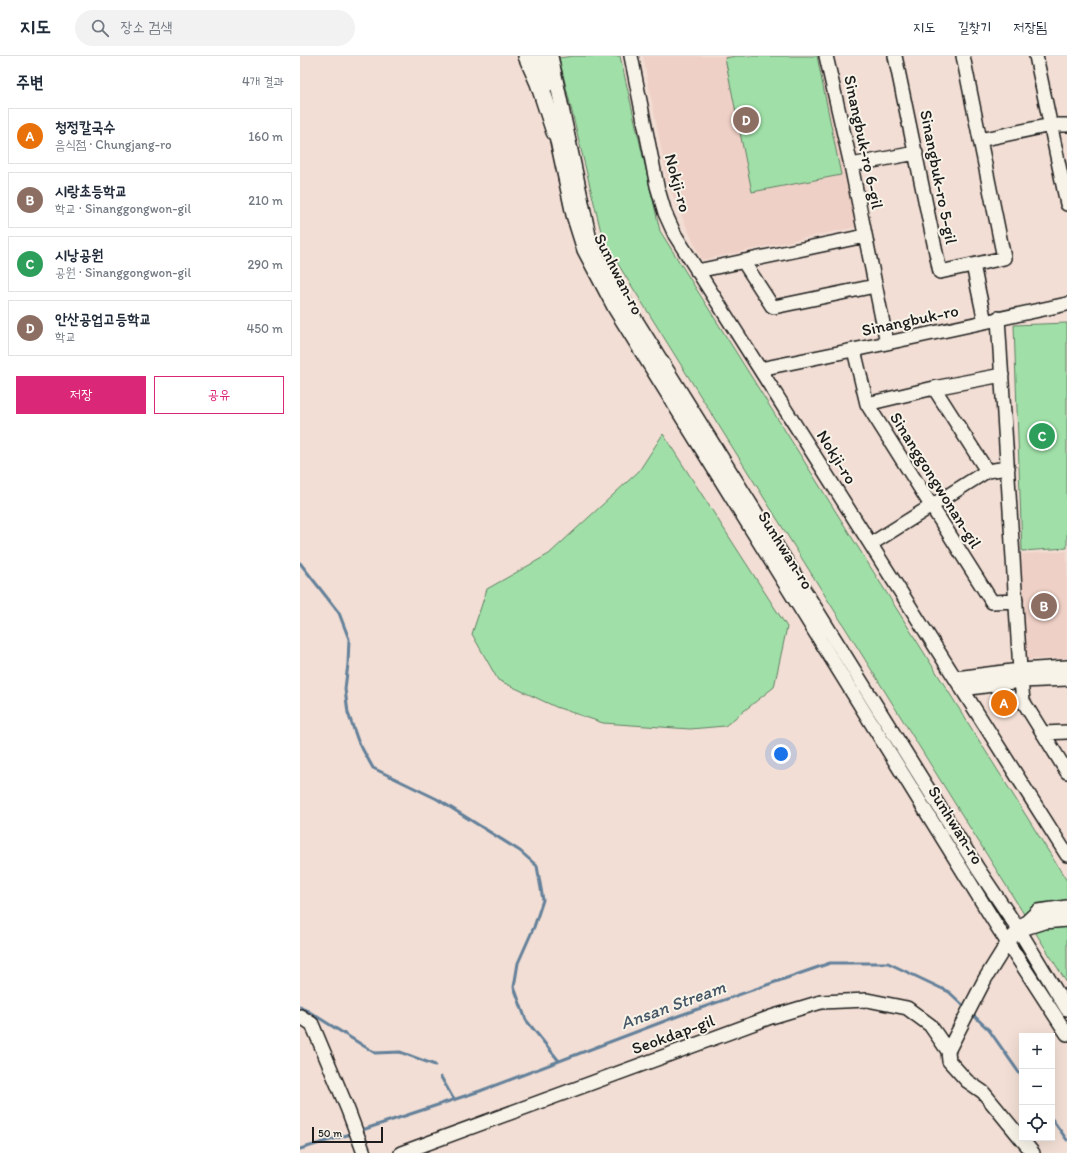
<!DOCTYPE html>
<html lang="ko">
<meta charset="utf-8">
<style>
:root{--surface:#fff;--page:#f2f2f3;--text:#1f2937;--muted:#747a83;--line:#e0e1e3;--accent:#db2777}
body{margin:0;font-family:Itim,"Poor Story",sans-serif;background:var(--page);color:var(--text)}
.controls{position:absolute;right:12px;bottom:12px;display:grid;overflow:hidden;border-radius:0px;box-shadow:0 4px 16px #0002}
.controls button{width:36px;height:36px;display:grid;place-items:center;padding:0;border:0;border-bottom:1px solid var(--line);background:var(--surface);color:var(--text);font:20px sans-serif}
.scale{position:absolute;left:12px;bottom:10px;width:71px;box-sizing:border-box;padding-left:4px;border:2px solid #1c1c1c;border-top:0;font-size:11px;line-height:14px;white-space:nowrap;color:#1c1c1c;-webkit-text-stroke:3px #f7f3e8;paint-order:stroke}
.you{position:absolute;left:481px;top:698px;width:14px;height:14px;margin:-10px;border:3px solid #fff;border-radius:50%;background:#1a73e8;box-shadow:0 0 0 6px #1a73e833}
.badge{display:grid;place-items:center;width:26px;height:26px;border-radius:50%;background:var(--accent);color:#fff;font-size:13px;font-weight:700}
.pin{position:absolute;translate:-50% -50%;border:2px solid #fff;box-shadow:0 1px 4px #0006}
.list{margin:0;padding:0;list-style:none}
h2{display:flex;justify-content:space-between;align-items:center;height:52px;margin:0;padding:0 16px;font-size:17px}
h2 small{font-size:13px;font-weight:400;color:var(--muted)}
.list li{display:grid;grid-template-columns:26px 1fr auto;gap:12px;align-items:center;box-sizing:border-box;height:56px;margin:0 8px 8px;padding:0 8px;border:1px solid var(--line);border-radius:0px}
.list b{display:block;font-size:15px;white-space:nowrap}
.list p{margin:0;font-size:13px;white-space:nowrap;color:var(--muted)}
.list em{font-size:13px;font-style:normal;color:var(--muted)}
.actions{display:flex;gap:8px;padding:12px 16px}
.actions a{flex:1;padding:9px 0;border:1px solid var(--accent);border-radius:0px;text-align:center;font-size:14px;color:var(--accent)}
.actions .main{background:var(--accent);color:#fff}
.icon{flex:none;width:22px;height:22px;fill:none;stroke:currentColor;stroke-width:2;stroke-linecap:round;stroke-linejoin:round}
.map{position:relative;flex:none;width:767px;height:1097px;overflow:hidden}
header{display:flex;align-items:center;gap:24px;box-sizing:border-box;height:56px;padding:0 20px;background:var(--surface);border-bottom:1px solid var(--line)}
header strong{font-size:19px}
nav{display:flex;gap:22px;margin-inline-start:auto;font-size:14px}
.search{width:280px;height:36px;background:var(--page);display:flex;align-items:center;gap:10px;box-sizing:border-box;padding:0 14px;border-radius:22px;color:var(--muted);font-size:15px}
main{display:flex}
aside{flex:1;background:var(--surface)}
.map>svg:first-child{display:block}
.built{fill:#efd0c6}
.green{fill:#a0e0a8;stroke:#5e7e62}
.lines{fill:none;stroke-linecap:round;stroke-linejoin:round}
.stream{stroke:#63809a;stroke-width:3}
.minor-casing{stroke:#1c1c1c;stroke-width:16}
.major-casing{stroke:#1c1c1c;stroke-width:20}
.minor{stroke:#f7f3e8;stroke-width:13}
.major{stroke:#f7f3e8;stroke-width:17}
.labels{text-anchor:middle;stroke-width:4;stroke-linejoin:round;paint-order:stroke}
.street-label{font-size:17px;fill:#1c1c1c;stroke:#f7f3e8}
.water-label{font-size:18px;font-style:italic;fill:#455666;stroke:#f7f3e8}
</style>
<header>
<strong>지도</strong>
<div class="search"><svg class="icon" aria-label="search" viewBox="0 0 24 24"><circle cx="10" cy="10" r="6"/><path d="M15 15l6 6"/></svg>장소 검색</div>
<nav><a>지도</a><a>길찾기</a><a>저장됨</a></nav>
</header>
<main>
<aside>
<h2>주변<small>4개 결과</small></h2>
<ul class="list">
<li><span class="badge" style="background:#e8710a">A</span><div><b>청정칼국수</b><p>음식점 · Chungjang-ro</p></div><em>160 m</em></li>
<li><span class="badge" style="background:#8d6e63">B</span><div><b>시랑초등학교</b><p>학교 · Sinanggongwon-gil</p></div><em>210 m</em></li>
<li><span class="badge" style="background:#2e9e5b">C</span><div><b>시낭공원</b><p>공원 · Sinanggongwon-gil</p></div><em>290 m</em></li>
<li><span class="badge" style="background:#8d6e63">D</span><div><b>안산공업고등학교</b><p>학교</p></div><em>450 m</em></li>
</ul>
<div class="actions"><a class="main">저장</a><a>공유</a></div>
</aside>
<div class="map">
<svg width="767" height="1097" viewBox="0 0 767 1097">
<rect width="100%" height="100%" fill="#f2ded4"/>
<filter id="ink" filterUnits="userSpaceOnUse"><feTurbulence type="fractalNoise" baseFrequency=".025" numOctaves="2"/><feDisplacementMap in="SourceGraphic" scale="8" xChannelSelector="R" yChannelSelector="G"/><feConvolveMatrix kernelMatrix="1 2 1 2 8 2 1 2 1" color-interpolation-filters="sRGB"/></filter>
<g filter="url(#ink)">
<path class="built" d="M343,0H522L561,170L402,204L381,159L368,128Z
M767,495V602L723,604L721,498Z"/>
<path class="green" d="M273,0H320L360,175L767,825V927L303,184L259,2Z
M436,0H517L541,119L452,136L425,2Z
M767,267V492L722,495L714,269Z
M363,378L487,571L474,631L425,670L390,673L303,667L256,651L198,624L172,578L187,533L249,498L339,415Z"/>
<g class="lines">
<path class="stream" d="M0,507L39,557L49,583L48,608L45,633L48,657L58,685L73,712L137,743L220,795L237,810L243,844L234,871L218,907L214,931L226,964L259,1005
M0,950L75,997L100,996L135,1009
M671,957L689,974L722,1021
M141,1021L154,1044
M752,1063L767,1084
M59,1075L180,1035L378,960L530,907H588L649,936L666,952
M0,1093L54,1077"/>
<defs>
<path id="minor" d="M239,0L246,30
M251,0L290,184L301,208L678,813L719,874L767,953
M331,0L357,130L365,157L375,179L767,799
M526,0L551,109L587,287
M595,0L640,216L704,202L663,0
M736,0L767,148
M253,66L273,159L284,194L315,253L700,875L767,978
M680,84L751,69H767
M551,109L616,97
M443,205L472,250L474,251L575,230
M673,209L685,266
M397,215L565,180
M698,262L720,614L723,645L767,716
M554,294L567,348L692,546L716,545
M460,313L587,287L767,248
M634,332L687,415L708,412
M567,348L634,332L702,319
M571,488L687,415
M656,622L720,614L767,611
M663,633L721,625L767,623
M743,677L767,676
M720,872L738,855L767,851
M0,960L12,968L48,1054L64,1097
M101,1097L471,961L521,946L567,944L607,952L630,969L648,995
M733,1097L683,1036L667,1025L649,1005L648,995L685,923L708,886L719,874L744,866L767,864"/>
<path id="major" d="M227,0L239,27L255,76"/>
</defs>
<use href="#minor" class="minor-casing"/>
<use href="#major" class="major-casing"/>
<use href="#minor" class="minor"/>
<use href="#major" class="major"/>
</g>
</g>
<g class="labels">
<g class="street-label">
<text transform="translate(564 86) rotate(78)" y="6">Sinangbuk-ro 6-gil</text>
<text transform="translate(639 121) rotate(79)" y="6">Sinangbuk-ro 5-gil</text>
<text transform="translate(378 127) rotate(75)" y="6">Nokji-ro</text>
<text transform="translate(319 218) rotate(63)" y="6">Sunhwan-ro</text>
<text transform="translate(610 264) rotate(-12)" y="6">Sinangbuk-ro</text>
<text transform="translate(537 401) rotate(58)" y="6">Nokji-ro</text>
<text transform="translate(636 424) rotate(58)" y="6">Sinanggongwonan-gil</text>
<text transform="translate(486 494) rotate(58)" y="6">Sunhwan-ro</text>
<text transform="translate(656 769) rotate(58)" y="6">Sunhwan-ro</text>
<text transform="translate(373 978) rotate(-20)" y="6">Seokdap-gil</text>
</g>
<g class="water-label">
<text transform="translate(373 949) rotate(-20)" y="6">Ansan Stream</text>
</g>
</g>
</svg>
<div class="controls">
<button>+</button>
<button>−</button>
<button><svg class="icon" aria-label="locate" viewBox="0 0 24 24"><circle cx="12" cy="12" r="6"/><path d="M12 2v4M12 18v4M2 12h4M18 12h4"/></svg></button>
</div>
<div class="scale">50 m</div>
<div class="you"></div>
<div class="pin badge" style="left:704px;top:647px;background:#e8710a">A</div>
<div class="pin badge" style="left:744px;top:550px;background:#8d6e63">B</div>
<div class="pin badge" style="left:742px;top:380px;background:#2e9e5b">C</div>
<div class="pin badge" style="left:446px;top:64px;background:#8d6e63">D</div>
</div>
</main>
